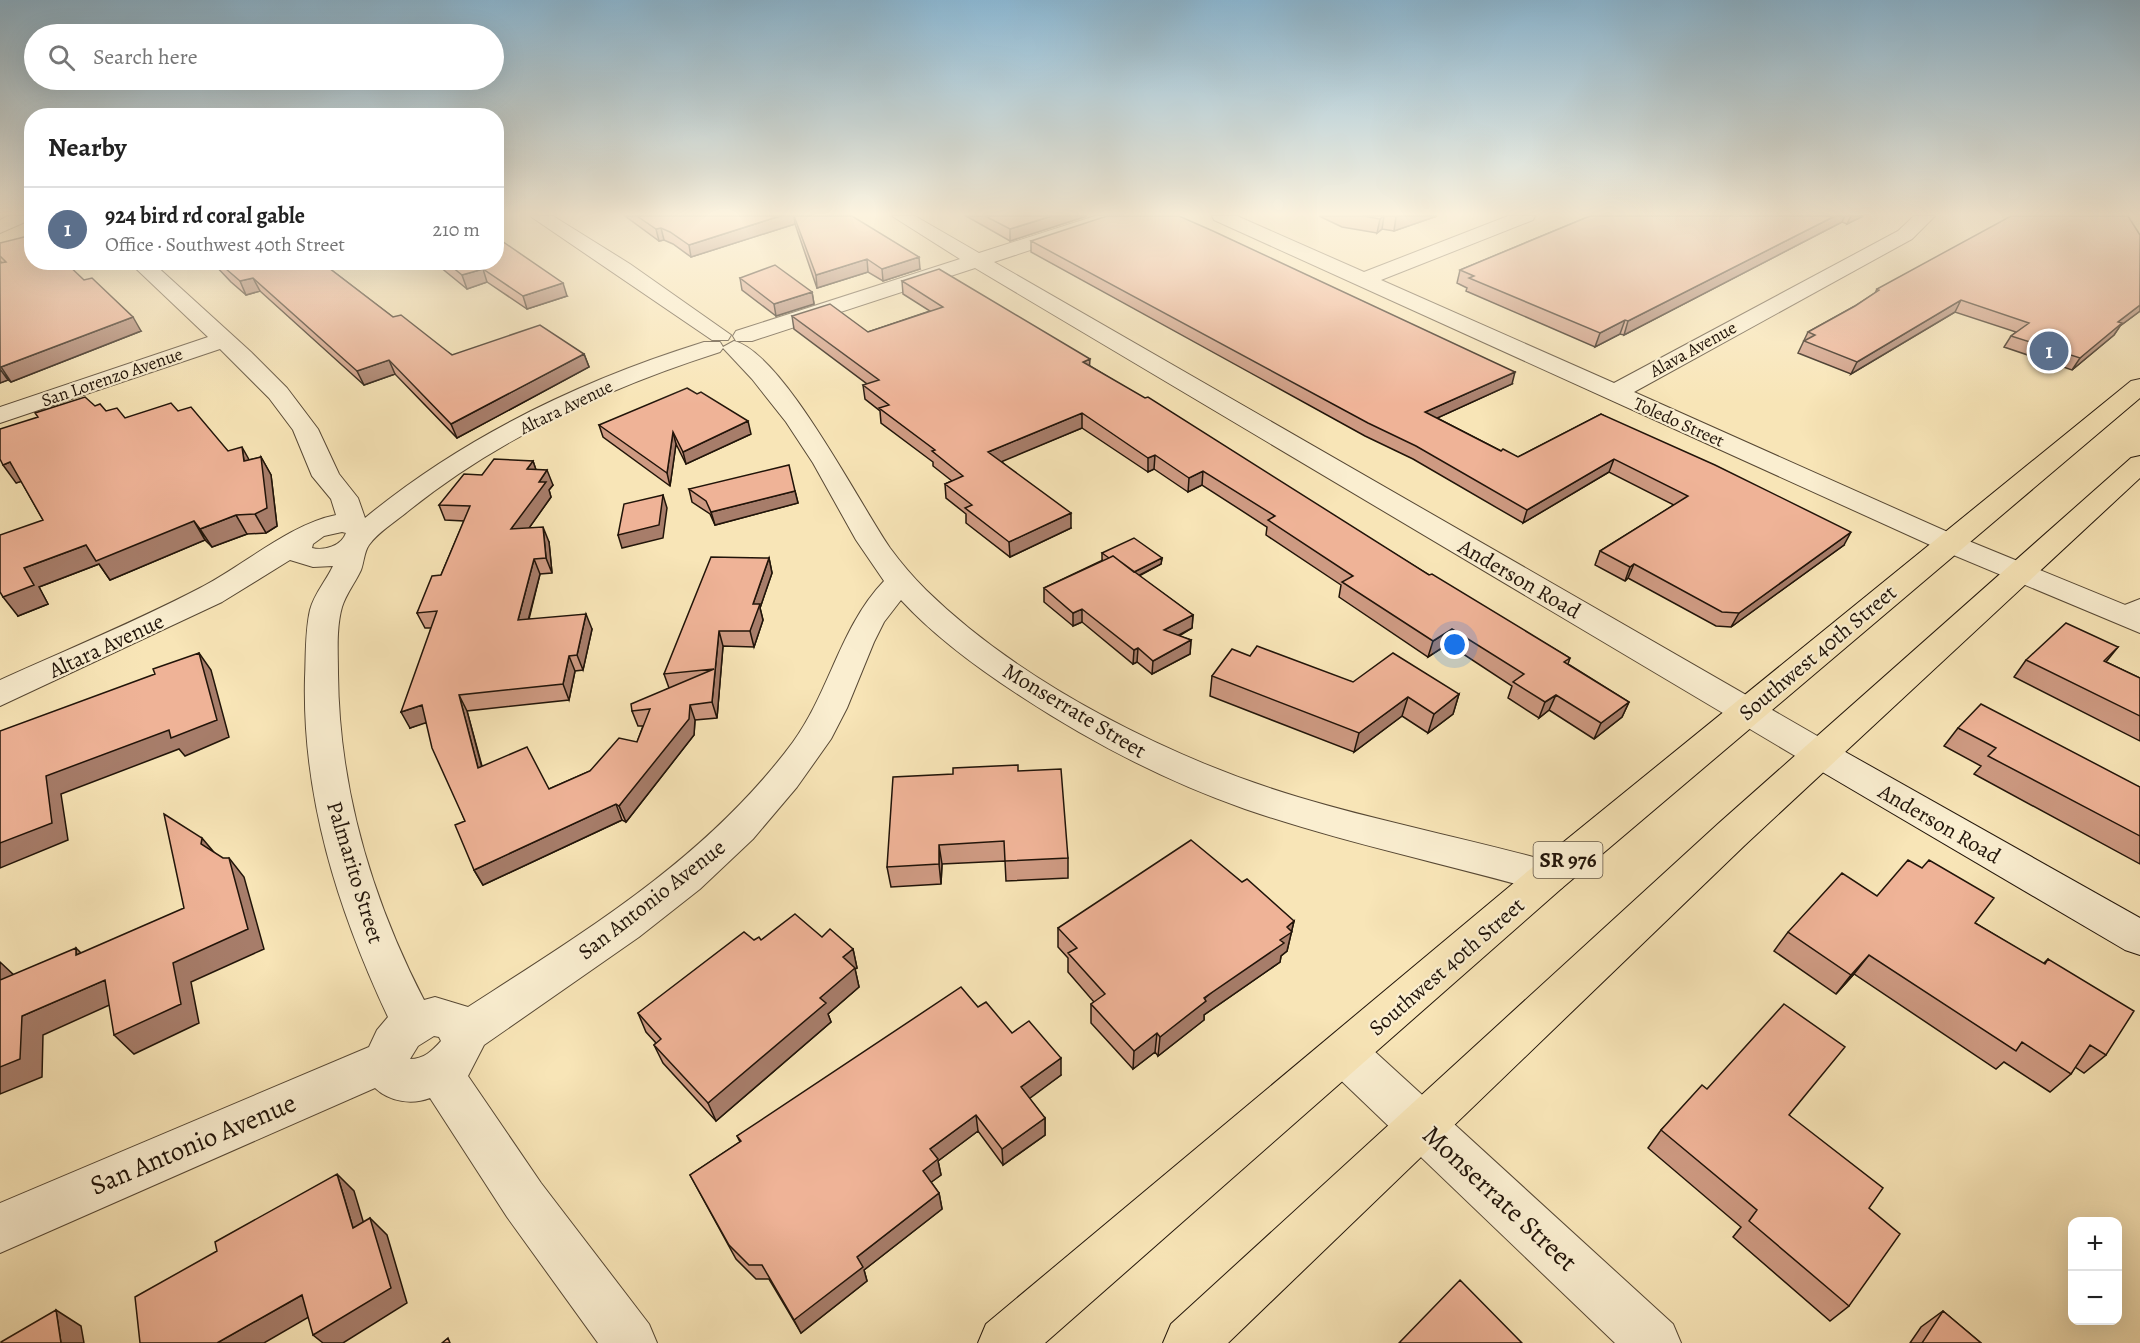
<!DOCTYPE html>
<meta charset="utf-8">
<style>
:root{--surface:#fff;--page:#f6f6f6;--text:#222;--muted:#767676;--line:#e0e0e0;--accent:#7c3aed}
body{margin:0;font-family:Alegreya,serif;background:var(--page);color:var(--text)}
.controls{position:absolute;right:18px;bottom:18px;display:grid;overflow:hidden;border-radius:12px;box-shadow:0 6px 24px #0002}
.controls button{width:54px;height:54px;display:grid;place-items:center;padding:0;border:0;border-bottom:2px solid var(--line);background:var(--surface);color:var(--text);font:30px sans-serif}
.you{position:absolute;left:1455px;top:645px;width:21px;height:21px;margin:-15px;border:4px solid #fff;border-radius:50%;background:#1a73e8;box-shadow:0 0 0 9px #1a73e833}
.badge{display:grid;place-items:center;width:39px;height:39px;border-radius:50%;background:var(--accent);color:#fff;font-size:20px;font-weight:700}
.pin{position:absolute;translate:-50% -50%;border:3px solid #fff;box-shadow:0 2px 6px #0006}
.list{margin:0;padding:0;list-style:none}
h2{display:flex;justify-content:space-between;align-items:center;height:78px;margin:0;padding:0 24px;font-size:26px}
h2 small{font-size:20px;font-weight:400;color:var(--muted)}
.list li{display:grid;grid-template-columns:39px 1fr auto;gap:18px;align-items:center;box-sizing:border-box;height:84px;padding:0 24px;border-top:2px solid var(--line)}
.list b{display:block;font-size:22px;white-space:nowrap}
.list p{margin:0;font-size:20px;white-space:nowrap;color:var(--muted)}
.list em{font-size:20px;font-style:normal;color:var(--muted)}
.icon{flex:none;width:33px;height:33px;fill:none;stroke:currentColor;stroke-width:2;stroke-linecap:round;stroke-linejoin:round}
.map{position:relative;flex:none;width:2140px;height:1343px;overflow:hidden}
.search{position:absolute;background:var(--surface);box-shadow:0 6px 24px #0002;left:24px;top:24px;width:480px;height:66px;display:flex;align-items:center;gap:15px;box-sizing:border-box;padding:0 21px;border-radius:33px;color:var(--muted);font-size:22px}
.panel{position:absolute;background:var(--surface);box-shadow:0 6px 24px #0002;left:24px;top:108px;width:480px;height:162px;border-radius:24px}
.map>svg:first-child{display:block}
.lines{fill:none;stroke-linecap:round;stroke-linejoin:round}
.lane-casing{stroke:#574834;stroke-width:2}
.street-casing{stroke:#574834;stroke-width:2}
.secondary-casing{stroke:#211409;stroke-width:2}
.primary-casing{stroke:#211409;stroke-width:2}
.lane{fill:#faeed0;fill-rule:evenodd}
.street{fill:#faeed0;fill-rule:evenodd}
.secondary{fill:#faeed0;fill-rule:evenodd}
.primary{fill:#f8e5b7;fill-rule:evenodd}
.wall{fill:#ce9a82;stroke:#211409;stroke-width:1.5}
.shaded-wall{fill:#a77d6a;stroke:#211409;stroke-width:1.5}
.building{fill:#efb397;stroke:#211409;stroke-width:1.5}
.labels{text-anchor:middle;stroke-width:4.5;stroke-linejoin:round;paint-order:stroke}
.far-street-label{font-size:18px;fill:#211409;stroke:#faeed0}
.shield{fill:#faeed0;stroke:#625545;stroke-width:1.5}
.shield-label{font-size:21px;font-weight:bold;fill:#211409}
.street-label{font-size:22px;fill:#211409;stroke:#faeed0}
.near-street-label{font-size:27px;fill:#211409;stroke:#faeed0}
</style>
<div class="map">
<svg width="2140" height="1343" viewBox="0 0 2140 1343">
<rect width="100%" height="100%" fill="#f8e5b7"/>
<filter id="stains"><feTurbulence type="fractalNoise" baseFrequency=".00333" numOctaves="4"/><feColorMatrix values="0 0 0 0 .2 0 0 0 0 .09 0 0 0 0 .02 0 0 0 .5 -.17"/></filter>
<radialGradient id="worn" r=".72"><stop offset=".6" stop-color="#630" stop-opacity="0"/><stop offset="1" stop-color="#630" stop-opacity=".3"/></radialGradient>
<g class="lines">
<defs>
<path id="lane" d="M2140,599V612L2119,620L2110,614L2112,610Z"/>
<path id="street" d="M8,216H32V219L0,233V220Z
M530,216H553L630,264L731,335L728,340H712Z
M892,216H915L979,253L1095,216H1124L1122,220L994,262L1833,745L1838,754L1833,763L1820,767L1807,763L975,268L752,341H736L733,336L736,331L960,259Z
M1212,216H1237L1364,272L1508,216H1535L1533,220L1381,280L1614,383L1898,231L1914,216H1935L1912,239L1634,392L1959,537L2140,611V633L1939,549L1214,220Z
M129,262H152L251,352L287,388L318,429L339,474L358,498L365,518C463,437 582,380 704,342H720L723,347L734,341C783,353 860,505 890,548C901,563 913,577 926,590C1022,684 1171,759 1298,797C1381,822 1465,838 1548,861L1562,866L1568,877L1562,888L1548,893C1447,864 1344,843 1245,809C1166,781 1092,743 1022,697C979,669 936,638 901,600L884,622L874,642L847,708L831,739L797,787L753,839L700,889L639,937L484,1045L468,1076L541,1183L649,1324L657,1343H598L507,1217L430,1098C412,1105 390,1102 375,1088L0,1253V1203L369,1047L377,1030L388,1017C338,910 302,798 305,678C306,656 305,632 310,610C314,594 326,581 333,566L313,567L290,560L222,602L0,706V680C66,650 135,622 200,588C243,566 290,524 336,515L331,499L312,476L293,430L269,398L220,349L0,423V407L208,337ZM723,348L752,379L786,422L813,463L856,540L884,581C840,627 830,691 793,742C708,857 586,931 468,1007L435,997L424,1000C372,899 339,789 338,674C338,653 336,628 342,607C346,594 355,583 361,570C364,562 364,552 369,545C378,532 395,522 407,512C497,439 610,387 720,352ZM342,532L346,533C341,546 325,551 312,548L313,544L324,536ZM434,1036L439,1037L441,1041C432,1051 424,1059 410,1059L418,1046Z
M1345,1033L1361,1039L1673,1324L1681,1343H1615L1329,1069L1323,1054L1329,1039Z"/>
<path id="secondary" d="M1820,741L1833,745L2140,918V955L2125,950L1807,763L1802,754L1807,745Z"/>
<path id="primary" d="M2140,379V398L1562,888L1045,1343H978L986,1324L1534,866L2131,381Z
M2140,456V478L1745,845L1228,1343H1163L1171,1324L1719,823L2131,458Z"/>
</defs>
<use href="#lane" class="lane-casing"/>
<use href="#street" class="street-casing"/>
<use href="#secondary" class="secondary-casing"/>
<use href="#primary" class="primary-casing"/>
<use href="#lane" class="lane"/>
<use href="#street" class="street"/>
<use href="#secondary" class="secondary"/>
<use href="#primary" class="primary"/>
</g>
<path class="wall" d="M625,216H852L920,269L883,281L868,272L817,288L795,224L691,257L673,244L664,240L659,241Z
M966,216H1087L1010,241Z
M1319,216H1437L1394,231L1382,229L1377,233L1342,227Z
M1590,216H1863L1847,224L1842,222L1624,335L1620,334L1595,347L1466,291L1467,288L1457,283L1460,270Z
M2140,235V311L2120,326L2114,335L2072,370L2004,347L2011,336L2016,332L1955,312L1851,374L1798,353L1808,332L1855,306L1875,293L1877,289Z
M1031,241L1512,384L1437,418L1501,451L1518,457L1601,414L1844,545L1731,627L1716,626L1628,578L1625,581L1595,565L1600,551L1674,505L1609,472L1523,523L1413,459L1365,436L1031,252Z
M0,243L141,331L11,382L8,380L0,383V263H2L0,261Z
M212,262H321L393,317L452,355L584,354L589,367L457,438L395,374L364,385L260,291L246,295L231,282Z
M434,262H496L567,296L527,309L487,282L467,289Z
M740,278L812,292L814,304L776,316L742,290Z
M902,281L1090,366L1429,575L1570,658L1568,664L1629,702L1622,717L1594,739L1549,710L1539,718L1508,698L1512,686L1448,644L1428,657L1339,597L1341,585L1266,535L1267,527L1202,485L1188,492L1154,469L1148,472L1082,428L1001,461L1071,528L1010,557L966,523V514L946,498L945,484L952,481L933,466V462L881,423L880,411L865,399L863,385L867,384L794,329L792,316L868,332L930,311L903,294Z
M95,406L106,411L125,418L178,411L228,451L249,460L261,457L271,475L277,526L266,533L247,534L212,547L205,540L110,580L99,564L39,587L48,604L18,616L43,520L21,481L16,483Z
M599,425L751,434L686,464L676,444L670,486L603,437Z
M533,461L536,470L553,485L549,490L551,497L529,528L549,542L552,573L540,574L529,619L592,629L583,670L575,671L569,700L467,711L482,766L549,789L590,771L637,742L643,726H638L632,711L669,688L664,674L769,558L772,573L760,608L763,620L754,647L723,646L717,718L695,720L694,735L626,822L622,820L483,885L474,870L465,821L426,722L410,728L431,628H425L417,613L441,575L464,521L445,520L439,505L482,475Z
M689,489L795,491L798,503L715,525L710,514L692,502Z
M1102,553L1162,558L1161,564L1139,576L1193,615L1192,628L1179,636L1191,640L1190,654L1152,674L1137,662L1133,664L1082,622L1073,626L1044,602V588L1103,560H1102Z
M2118,647L2106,662L2140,678V741L2014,677L2026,660Z
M1250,656L1353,682L1459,694L1453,714L1428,733L1402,716L1354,752L1210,696L1212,676Z
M1958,728L2140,787V864L1974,774L1981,766L1944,746Z
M1018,771L1068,858V878L1006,881L1005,861L942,864L941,884L891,887L887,867Z
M1877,896L1975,923L2043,964L2048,959L2106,1055L2084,1073L2075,1067L2071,1074L2050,1092L2004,1062L1996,1069L1854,974L1836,994L1774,951L1788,932Z
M1294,921L1287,951L1281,956L1280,962L1204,1015V1020L1158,1056L1155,1052L1133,1069L1091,1023V1004L1094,1002L1068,972V958L1058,947V928Z
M822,937L853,949L857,968L855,969L859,987L828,1014L831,1022L716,1121L663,1063L654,1045L656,1043L646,1032L638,1013L761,940Z
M978,1007L1012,1033L1061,1075L1029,1098L1045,1118V1135L1003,1165L978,1131L938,1161L941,1175L931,1182L939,1193L942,1209L864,1270L867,1281L801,1333L769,1279H756L736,1259L690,1175L740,1142L737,1136Z
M1707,1089L1789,1115L1869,1208L1849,1306L1830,1321L1733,1237L1741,1227L1648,1148L1661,1130Z
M1943,1311L1981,1343H1910L1921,1327Z"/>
<path class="shaded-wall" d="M780,216H794L795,224L691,257L689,245Z
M1052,216H1087L1010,241V229Z
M1383,216H1384L1382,229L1377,233L1380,219Z
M1399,216H1437L1394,231L1396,217Z
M1835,216H1845L1842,222L1624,335L1628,321Z
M1851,216H1863L1847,224Z
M661,228L664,240L659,241L656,229Z
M919,257L920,269L883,281L882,269Z
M867,259L868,272L817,288L816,275Z
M483,269L487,282L467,289L462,275Z
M253,278L260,291L246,295L240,281Z
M563,283L567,296L527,309L523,296Z
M812,292L814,304L776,316L774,304Z
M1961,300L1955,312L1851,374L1857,362Z
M2140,305V311L2120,326L2114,335L2072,370L2080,358L2118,322Z
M133,317L141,331L11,382L1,367Z
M1625,320L1620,334L1595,347L1600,333Z
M584,354L589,367L457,438L451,424Z
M1090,359L1089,373L1083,362Z
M389,360L395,374L364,385L357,371Z
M0,369L8,380L0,383Z
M1515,372L1512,384L1422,425L1425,412Z
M1082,413V428L989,467L988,452Z
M748,421L751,434L686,464L683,452Z
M673,432L676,444L670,486L667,473Z
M242,447L252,465L244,461Z
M1155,455L1154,469L1148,472V458Z
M261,457L271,475L277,526L266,533L255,514Z
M1614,459L1609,472L1523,523L1527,510Z
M533,461L538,476L527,469Z
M10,462L23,481L16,483L3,465Z
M547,470L553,485L549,490L551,497L517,545L511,529L539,482Z
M1203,471L1202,485L1188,492L1189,478Z
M795,491L798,503L715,525L711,512Z
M663,495L667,508L663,538L622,548L618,535Z
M1071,513V528L1010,557L1009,542Z
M236,515L247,534L212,547L200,529Z
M194,521L205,540L110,580L99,564L39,587L48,604L18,616L3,597L24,568L86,545Z
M543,527L549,542L552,573L546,558Z
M1851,532L1844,545L1731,627L1739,613Z
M769,558L772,573L760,608L763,620L754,647L750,631L753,604Z
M1162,558L1161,564L1130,580V574Z
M534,559L540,574L524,636L518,620Z
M1634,564L1628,578L1625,581L1630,567Z
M1082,609V622L1073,626V613Z
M586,614L592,629L583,670L577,655Z
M1193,615L1192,628L1164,643V630Z
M1452,629L1448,644L1428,657L1433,641Z
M719,631L723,646L717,718L712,702Z
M1191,640L1190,654L1152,674L1153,661Z
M1138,648L1137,662L1133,664L1134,650Z
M199,653L211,670L229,737L185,756L179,749L61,794L68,840L0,868V843L46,776Z
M569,656L575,671L569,700L563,684Z
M1459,694L1453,714L1428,733L1434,714Z
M459,695L467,711L486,783L478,768Z
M1556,695L1549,710L1539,718L1545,702Z
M1408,697L1402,716L1354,752L1359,733Z
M1629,702L1622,717L1594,739L1601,723Z
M422,705L431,721L410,728L401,712Z
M690,705L695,720L694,735L626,822L619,806Z
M616,804L622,820L483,885L474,870Z
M202,838L218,857L201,844Z
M939,845L942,864L941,884L939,864Z
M229,858L244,877L264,949L191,982L199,1023L134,1054L114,1035L173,963Z
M1294,921L1287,951L1281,956L1280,962L1204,1015V1020L1158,1056L1160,1037Z
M76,948L95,967L76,955Z
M853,949L857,968L855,969L859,987L828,1014L831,1022L716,1121L708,1103L843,957Z
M1869,955L1854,974L1836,994L1851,975Z
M0,962L16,977L0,989Z
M105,980L125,998L43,1035L42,1077L0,1094V1067L22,1016Z
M1157,1033L1155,1052L1133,1069L1134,1051Z
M1061,1058V1075L1022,1104L1021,1087Z
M976,1115L978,1131L938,1161L941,1175L926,1186L923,1171L930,1149Z
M1045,1118V1135L1003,1165L1002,1149Z
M337,1174L354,1191L370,1244L353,1228Z
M939,1193L942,1209L864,1270L867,1281L801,1333L794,1320L857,1257Z
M370,1218L387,1235L407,1303L343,1343H323L313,1335Z
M302,1295L321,1310L264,1343H217Z
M56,1310L81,1326L84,1343H61Z"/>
<path class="building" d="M637,216H780L689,245L670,232L661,228L656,229Z
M794,216H852L919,257L882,269L867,259L816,275Z
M985,216H1052L1010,229Z
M1107,216H1179L1213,231L1515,372L1425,412L1501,451L1503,449L1518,457L1601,414L1715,465L1851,532L1739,613L1722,612L1634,564L1630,567L1600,551L1688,496L1614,459L1527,510L1416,446L1368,423L1031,241Z
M1363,216H1383L1380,219Z
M1590,216H1835L1628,321L1625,320L1600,333L1469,278L1474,276L1460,270Z
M2011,216H2128L2140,235V305L2118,322L2122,323L2080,358L2011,336L2029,323L1961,300L1857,362L1804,341L1815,335L1808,332L1855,306L1879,290L1877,289Z
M32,235V262H65L84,280L92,278L133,317L1,367H0V263L6,262L0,256V243Z
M496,237L499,239L563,283L523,296L483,269L462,275L446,262H496Z
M218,262H321L393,317L401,315L452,355L540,325L584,354L451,424L389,360L357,371L253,278L240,281Z
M775,265L812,292L774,304L740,278Z
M939,269L1090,359L1083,362L1145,398L1148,397L1429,575L1432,574L1570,658L1564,662L1629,702L1601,723L1556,695L1545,702L1513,682L1524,674L1452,629L1433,641L1342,582L1353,576L1268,520L1275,516L1203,471L1189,478L1155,455L1148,458L1082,413L988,452L1071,513L1009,542L965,508L972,505L945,484L963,476L932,451L935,450L879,408L889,405L863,385L879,380L792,316L830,304L868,332L943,307L902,281Z
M687,388L697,394L701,392L748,421L683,452L673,432L667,473L599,425Z
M85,397L95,406L100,404L106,411L117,408L125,418L171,403L178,411L191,407L228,451L242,447L244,461L261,457L267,508L255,514L236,515L200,529L194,521L96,561L86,545L24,568L34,585L3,597L0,592V535L43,520L10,462L3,465L0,459V429L38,417L35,413Z
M494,459L533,461L527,469L547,470L539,482H546L511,529L543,527L546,558L534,559L518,620L586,614L577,655L569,656L563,684L459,695L478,768L527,747L549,789L590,771L619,738L637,742L650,709L632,711L631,704L714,669L664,674L711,557L769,558L753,604H760L750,631H719L712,702L690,705L689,719L619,806L616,804L474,870L455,825L465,821L432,748L422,705L401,712L437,611L417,613L432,576L441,575L470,506L439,505L464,474L482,475Z
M789,465L795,491L711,512L706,501L689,489Z
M663,495L659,525L618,535L624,504Z
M1134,538L1162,558L1134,572L1113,556L1109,558L1102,553Z
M1113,556L1193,615L1164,630L1191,640L1153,661L1138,648L1134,650L1082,609L1073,613L1044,588Z
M2066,623L2118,647L2104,661L2140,678V716L2026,660Z
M1257,646L1353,682L1393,653L1459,694L1434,714L1408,697L1359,733L1212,676L1232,649L1250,656Z
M199,653L217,720L171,738L169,730L46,776L52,823L0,843V731L155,674L153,669Z
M1981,704L2140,787V836L1988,756L1996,748L1958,728Z
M1018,765V771L1061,769L1068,858L1005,861L1004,841L939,845V864L887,867L893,777L953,774V768Z
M164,814L202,838L201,844L223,858H229L248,929L173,963L181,1004L114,1035L105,980L22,1016L20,1059L0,1067V980L76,948V955L184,908Z
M1191,840L1242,882L1247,879L1294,921L1287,927L1292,932L1280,940L1284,943L1204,998L1206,1001L1160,1037L1157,1033L1134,1051L1091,1004L1105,994L1068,953L1077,948L1058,928Z
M1908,860L1922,868L1929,860L1994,898L1975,923L2045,964L2048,959L2134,1011L2106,1055L2090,1045L2071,1074L2022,1042L2016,1051L1869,955L1851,975L1788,932L1842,873L1877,896Z
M795,914L822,937L830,929L853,949L843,957L855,968L820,998L826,1003L708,1103L654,1045L661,1039L638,1013L744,932L754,940L759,937L761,940Z
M961,987L978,1007L986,1002L1012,1033L1029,1021L1061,1058L1021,1087L1045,1118L1002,1149L976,1115L930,1149L938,1159L923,1171L939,1193L857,1257L863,1267L794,1320L762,1265H749L729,1245L690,1175L741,1141L737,1136Z
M1784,1004L1845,1047L1789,1115L1883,1188L1869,1208L1900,1234L1849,1306L1749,1221L1757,1210L1661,1130L1702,1085L1707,1089Z
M337,1174L353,1228L370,1218L391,1288L313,1335L302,1295L217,1343H140L135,1297L217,1251L215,1242Z
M1460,1280L1522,1343H1399Z
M56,1310L61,1343H1V1342Z
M1943,1311L1981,1343H1922Z
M448,1338L450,1343H442Z"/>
<linearGradient id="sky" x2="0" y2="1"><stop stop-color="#8bb8d4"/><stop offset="0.53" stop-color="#fcf3df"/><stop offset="1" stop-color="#fcf3df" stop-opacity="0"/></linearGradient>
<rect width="2140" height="404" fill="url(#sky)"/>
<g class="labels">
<g class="far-street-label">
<text transform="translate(1693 349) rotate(-29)" y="6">Alava Avenue</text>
<text transform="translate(112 377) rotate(-19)" y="6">San Lorenzo Avenue</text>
<text transform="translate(566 407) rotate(-26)" y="6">Altara Avenue</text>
<text transform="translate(1679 422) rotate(24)" y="6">Toledo Street</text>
</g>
<rect class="shield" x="1533.5" y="842" width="69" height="36" rx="4.5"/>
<g class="shield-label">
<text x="1568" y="867">SR 976</text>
</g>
<g class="street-label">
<text transform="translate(1520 578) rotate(30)" y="8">Anderson Road</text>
<text transform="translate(106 645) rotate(-25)" y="8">Altara Avenue</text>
<text transform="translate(1817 652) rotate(-40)" y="8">Southwest 40th Street</text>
<text transform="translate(1075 710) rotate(31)" y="8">Monserrate Street</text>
<text transform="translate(1940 823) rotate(30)" y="8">Anderson Road</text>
<text transform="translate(356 872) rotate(73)" y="8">Palmarito Street</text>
<text transform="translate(651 899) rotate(-38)" y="8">San Antonio Avenue</text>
<text transform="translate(1446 966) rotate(-41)" y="8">Southwest 40th Street</text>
</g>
<g class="near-street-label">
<text transform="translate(193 1144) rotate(-23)" y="9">San Antonio Avenue</text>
<text transform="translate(1500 1198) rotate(43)" y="9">Monserrate Street</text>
</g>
</g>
<rect width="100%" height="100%" filter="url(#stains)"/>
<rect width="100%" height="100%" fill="url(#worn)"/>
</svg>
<div class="controls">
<button>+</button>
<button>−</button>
</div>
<div class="you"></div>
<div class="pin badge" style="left:2049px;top:351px;background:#5c6f8a">1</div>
<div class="search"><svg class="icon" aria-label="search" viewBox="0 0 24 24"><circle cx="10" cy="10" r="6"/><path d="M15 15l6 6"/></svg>Search here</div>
<section class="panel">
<h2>Nearby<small></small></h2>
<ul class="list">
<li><span class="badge" style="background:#5c6f8a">1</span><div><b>924 bird rd coral gable</b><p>Office · Southwest 40th Street</p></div><em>210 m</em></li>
</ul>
</section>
</div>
